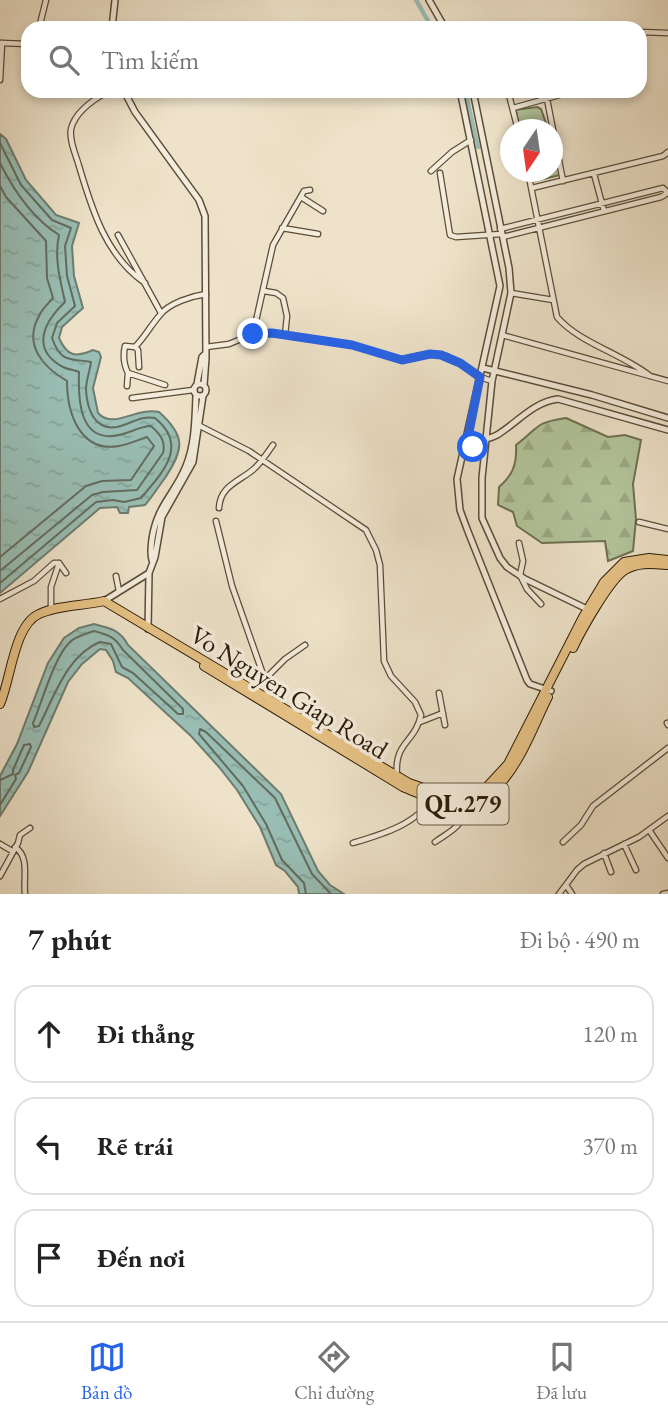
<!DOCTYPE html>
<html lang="vi">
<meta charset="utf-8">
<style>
:root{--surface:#fff;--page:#f6f6f6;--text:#222;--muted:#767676;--line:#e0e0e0;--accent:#2563eb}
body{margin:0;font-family:"EB Garamond",serif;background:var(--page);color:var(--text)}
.compass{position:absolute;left:500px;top:119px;width:63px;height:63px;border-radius:50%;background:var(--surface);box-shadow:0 4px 10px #0003;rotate:193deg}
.stop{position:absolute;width:21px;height:21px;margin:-16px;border:5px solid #2563eb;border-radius:50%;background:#fff}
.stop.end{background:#2563eb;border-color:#fff;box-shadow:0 2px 7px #0008}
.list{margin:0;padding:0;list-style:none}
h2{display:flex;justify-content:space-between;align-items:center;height:91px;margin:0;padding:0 28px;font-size:30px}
h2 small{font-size:23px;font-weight:400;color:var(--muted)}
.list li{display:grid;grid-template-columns:46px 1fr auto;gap:21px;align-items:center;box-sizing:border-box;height:98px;margin:0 14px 14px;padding:0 14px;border:2px solid var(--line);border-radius:21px}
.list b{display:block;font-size:26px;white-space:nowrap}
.list em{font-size:23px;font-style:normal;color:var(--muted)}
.icon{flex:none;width:38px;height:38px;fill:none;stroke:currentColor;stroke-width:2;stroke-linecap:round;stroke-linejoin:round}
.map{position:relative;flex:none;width:668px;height:894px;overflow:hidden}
.search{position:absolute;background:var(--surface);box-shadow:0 4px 10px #0003;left:21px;right:21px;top:21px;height:77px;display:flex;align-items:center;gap:18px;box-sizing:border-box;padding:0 24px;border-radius:21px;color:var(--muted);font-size:26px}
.sheet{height:427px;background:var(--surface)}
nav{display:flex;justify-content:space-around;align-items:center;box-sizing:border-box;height:98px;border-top:2px solid var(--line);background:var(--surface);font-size:19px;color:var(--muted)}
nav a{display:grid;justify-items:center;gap:4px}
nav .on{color:var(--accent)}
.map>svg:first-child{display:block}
.forest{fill:url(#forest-firs);stroke:#6e7051;stroke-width:2}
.park{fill:url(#park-tufts);stroke:#6e7051;stroke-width:2}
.water{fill:url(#water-ripples);stroke:#6d7c6f;stroke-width:2}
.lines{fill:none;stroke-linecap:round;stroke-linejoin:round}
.shore{stroke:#626c5e;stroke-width:2}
.canal{stroke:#99beb5;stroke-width:4.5}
.minor-casing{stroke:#5b4c38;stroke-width:7}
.tertiary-casing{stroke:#5b4c38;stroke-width:8}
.trunk-casing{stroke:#2a1a07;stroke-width:10}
.minor{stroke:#f4eddd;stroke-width:4.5}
.tertiary{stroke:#f4eddd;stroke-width:5}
.trunk{stroke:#e7c285;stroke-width:8}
.route{stroke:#2563eb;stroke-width:9}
.labels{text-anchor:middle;stroke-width:7;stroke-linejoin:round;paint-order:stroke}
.shield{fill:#f4eddd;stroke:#675947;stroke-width:2}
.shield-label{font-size:24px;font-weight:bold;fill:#2a1a07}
.street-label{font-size:26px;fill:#2a1a07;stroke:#f4eddd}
</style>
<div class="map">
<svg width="668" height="894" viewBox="0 0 668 894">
<defs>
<pattern id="forest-firs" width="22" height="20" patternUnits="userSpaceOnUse" patternTransform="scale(1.75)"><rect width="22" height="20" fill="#b3c59b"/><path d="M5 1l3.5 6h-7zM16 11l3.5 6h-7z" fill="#9aa984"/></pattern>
<pattern id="park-tufts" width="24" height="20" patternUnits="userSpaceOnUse" patternTransform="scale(1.75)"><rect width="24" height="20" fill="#b3c59b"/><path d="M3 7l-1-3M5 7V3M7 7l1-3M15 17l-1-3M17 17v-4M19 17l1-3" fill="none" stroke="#9aa984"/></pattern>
<pattern id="water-ripples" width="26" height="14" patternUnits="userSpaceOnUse" patternTransform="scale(1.75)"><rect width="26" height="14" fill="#99beb5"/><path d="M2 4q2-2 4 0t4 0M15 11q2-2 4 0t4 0" fill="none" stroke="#84a39a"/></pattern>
</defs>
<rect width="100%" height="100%" fill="#eee3ca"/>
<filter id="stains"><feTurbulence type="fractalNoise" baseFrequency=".00286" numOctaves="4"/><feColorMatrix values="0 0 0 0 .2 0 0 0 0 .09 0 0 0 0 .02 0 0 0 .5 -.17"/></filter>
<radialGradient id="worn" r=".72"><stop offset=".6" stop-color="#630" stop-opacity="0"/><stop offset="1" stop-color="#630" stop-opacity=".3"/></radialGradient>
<path class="forest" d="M566,418L608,437L625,435L641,440L633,484L636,519L633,551L608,561L605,541L542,543L517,526L513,512L498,505L499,487C513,475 517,464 516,445C540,427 533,423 566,418Z"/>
<path class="park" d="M537,107L541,109L548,129H520L515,110Z
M553,146L560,175L535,181L532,172H552Z"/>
<path class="water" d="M0,134L6,139L26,180L56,215L79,223L72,246L74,276L83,308L62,327L59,338C67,356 75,358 93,350L99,352L101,357L93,388L98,413C114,430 135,407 159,412C186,436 184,449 165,478C158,487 153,496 145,505L129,507L128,513H120L117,507L100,508L0,593Z
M94,624C110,628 120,630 128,645L281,794L318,871L330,885L344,894H299L298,887L285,871L276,865L260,827L237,790L219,767L191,736L128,678L116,672L113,661L106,650L100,649L82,664L68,682L28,772L0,816V776L17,744L48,663L64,638L79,628Z"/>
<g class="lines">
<path class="shore" d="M0,143L21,185L52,220L71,228L65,246L67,276L75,306L57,323L52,338C61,364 71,358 91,362C90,371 86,380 86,390C87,408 94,431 117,427C131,424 141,415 155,418C189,446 163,472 141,498L124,502L113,500L96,502L0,583
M0,163C14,191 32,218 59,235C54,258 60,279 65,302C44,322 30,349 63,367C69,370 75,370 79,372C78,399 79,444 119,435C130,433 140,426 151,426C160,434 166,441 163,453L137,490L103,492L92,495L0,571
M0,186L6,197L46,241L47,278L53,298C48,304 42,309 39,316C23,345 43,367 67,381C67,413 80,453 119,446C129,444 138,440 147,437L154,446L131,480L102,481L86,486L0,557
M94,631C109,635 115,637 123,650L183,709V714H178L133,673L122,667L111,644L100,642C67,655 54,697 39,726L34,727L33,723C42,702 54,658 69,643C75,636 86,634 94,631Z
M0,780L13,774V770L24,745L30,744L31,747L19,773L15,775L16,779L0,805
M306,894L304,883L282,860L266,824L243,786L199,734L200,729L206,732L275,798L312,874L331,894"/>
<path class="canal" d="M416,0L432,28
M465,91L478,147"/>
<defs>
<path id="minor" d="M39,28L46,0
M640,32L668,33
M1,43L28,44
M0,80L2,43
M109,91C94,99 75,112 71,129C69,141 76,155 79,166C92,210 106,256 145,283
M508,91L518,130
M547,99L563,181
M513,108L574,91
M431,171L452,152L471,140
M528,172L557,317C579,343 623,354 650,376
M440,173L450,235L456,237L501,234
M594,174L604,211
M532,188L663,156L668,152
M301,197L323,211
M282,228L318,234
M500,229L663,188L666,191V194L661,197L503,237
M118,235L161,313
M264,291L276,293L283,298L287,316L285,335
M511,293L553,300
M253,334L273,245L304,191L310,190
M502,335L668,381
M135,347C145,337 151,325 160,315C169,303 192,296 206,294
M135,347L125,346C123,355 124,365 128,373L165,385
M135,347L138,350L139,367
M206,347L229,344L253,334L272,333L352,345L402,360L430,354L446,356L460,363L477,376L492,381
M127,386L128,373
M132,398L193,390
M200,426L249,451L366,530L376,550L380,565L384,661L391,676L415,702L421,715C415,743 394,742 397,775
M219,508C220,485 241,481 255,468C262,461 267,453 273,445
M216,521L232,586L265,680L269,698
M639,522L668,529
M519,543L523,561L520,575L527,589L541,604
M59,563L66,573
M116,576L119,591
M0,599L34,581L54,563H59
M51,610V587L59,563
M265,679L285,659L305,645
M439,693L445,725
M420,722L443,713
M667,723L668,725
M649,830L668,858
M435,842C452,830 464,827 464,805
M563,842L581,825L593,806L668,748
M353,843C380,835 419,824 432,797
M0,844L12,851
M624,844L636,870
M15,847C30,857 23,878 25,894
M604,853L611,872
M0,876L18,843L20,835L30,828
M566,885L572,894
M559,894L577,870L584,864L639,837L668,816
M663,894L668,893"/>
<path id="tertiary" d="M429,0L445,28
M112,28L115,0
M124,91L135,112L199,200L205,216L206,358L204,385
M473,91L509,268L511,293L492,381L482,478V518L500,558L507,567L525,579L587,609
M461,95L500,286L457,479L460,510L467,529L527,680L530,684L551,691
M483,368L592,395L668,418
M194 390a6 6 0 1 1 12 0a6 6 0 1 1-12 0Z
M197,384L202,357L204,355
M466,447H473C478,439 488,440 497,435C517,423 533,402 558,399L668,430
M152,560C150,553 151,547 152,539C157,505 175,494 186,466C195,444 195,419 196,396
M104,601L149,573
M148,629L149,573L155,557L162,517L193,462L203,396"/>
<path id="trunk" d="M573,648C581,631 610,579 625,570C638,562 653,564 668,565
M204,666L403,787C418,793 433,801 449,804C505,813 528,736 548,697
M0,704C11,679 14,625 39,614C58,605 83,606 104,601L409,783L453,798L470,796L484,790L508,764L583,617L604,582L624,562L649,558L668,560"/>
</defs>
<use href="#minor" class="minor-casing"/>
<use href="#tertiary" class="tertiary-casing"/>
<use href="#trunk" class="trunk-casing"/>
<use href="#minor" class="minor"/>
<use href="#tertiary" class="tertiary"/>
<use href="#trunk" class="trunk"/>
</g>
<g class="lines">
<path class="route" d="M253,334L272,333L352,345L402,360L430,354L441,355L460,363L480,377L466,447H473"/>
</g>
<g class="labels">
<rect class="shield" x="417.5" y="783.5" width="91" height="41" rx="5"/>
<g class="shield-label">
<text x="463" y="812">QL.279</text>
</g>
<g class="street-label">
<text transform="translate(289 692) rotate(32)" y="9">Vo Nguyen Giap Road</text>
</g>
</g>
<rect width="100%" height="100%" filter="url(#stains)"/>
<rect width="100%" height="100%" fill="url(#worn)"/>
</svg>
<svg class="compass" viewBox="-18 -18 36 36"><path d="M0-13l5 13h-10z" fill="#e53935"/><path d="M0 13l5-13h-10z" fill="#767676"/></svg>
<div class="stop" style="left:473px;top:447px"></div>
<div class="stop end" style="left:253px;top:334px"></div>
<div class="search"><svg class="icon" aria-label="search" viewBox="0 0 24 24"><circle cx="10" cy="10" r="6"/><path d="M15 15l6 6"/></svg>Tìm kiếm</div>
</div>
<section class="sheet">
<h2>7 phút<small>Đi bộ · 490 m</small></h2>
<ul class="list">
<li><svg class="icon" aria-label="ahead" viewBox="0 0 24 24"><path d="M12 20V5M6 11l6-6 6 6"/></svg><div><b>Đi thẳng</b></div><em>120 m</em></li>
<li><svg class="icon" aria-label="left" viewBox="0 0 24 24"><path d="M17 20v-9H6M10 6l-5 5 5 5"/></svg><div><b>Rẽ trái</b></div><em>370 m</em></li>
<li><svg class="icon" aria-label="arrive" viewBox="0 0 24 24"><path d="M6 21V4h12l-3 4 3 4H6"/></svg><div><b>Đến nơi</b></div></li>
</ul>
</section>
<nav>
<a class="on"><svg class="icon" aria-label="map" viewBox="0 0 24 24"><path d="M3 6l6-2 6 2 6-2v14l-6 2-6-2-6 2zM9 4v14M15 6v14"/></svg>Bản đồ</a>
<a><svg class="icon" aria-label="directions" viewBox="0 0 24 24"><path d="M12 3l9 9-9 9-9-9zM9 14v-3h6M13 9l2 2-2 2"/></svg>Chỉ đường</a>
<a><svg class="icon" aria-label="saved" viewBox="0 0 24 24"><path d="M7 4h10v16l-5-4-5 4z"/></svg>Đã lưu</a>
</nav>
